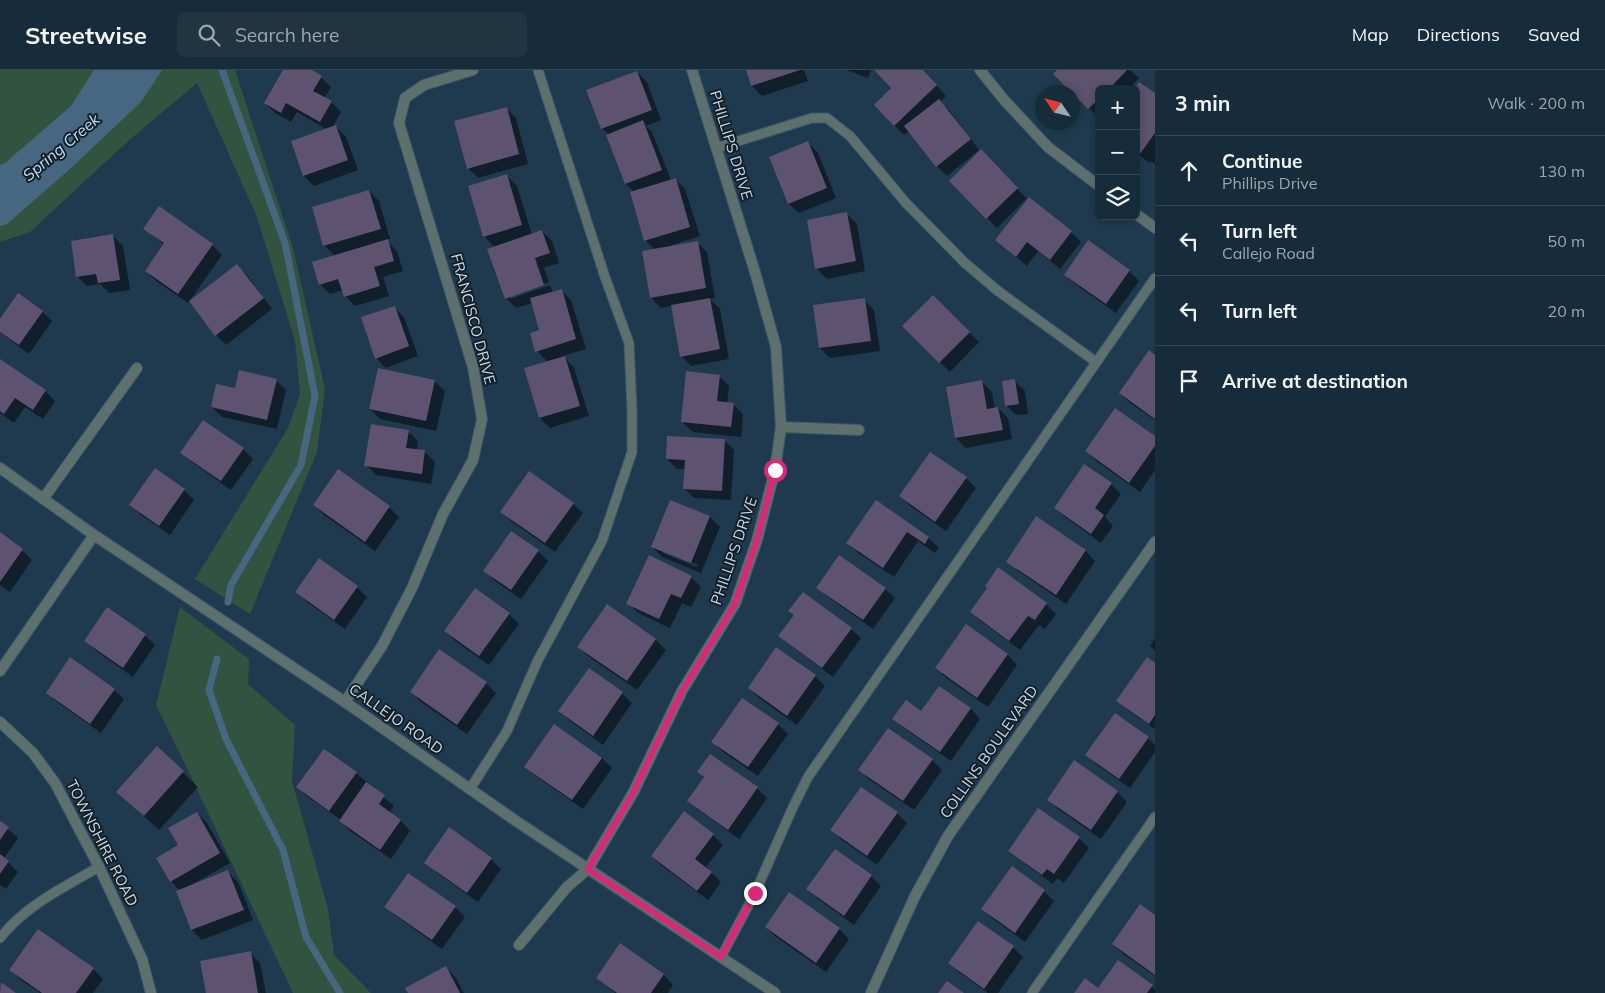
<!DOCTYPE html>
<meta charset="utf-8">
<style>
:root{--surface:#172c3a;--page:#203442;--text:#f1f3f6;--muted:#9ea7af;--line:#364854}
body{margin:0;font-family:Mulish,sans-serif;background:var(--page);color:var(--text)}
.controls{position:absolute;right:15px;top:15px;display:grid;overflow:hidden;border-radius:8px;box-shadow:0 2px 8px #0003}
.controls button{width:45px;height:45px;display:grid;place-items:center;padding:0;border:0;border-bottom:1px solid var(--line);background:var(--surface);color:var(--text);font:25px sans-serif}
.compass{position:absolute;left:1035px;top:15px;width:45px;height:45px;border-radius:50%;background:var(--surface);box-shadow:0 2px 8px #0003;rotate:305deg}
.stop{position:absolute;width:15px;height:15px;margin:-11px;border:4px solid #db2777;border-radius:50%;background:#fff}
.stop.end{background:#db2777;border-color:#fff;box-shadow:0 1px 5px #0008}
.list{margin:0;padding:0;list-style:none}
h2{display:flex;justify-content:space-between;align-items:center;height:65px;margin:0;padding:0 20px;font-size:21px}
h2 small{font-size:16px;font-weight:400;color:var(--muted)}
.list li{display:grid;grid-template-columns:32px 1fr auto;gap:15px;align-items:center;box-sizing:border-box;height:70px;padding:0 20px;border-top:1px solid var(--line)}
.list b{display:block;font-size:19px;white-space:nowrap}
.list p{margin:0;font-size:16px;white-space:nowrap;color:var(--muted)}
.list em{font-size:16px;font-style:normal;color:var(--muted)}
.icon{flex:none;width:28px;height:28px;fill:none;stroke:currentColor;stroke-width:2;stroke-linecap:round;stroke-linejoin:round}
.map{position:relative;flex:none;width:1155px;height:923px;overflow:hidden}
header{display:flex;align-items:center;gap:30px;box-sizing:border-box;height:70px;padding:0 25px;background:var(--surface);border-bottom:1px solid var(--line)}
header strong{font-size:24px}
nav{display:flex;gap:28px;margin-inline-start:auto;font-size:18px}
.search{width:350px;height:45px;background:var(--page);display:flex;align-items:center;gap:12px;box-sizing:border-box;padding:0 18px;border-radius:8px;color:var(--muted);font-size:19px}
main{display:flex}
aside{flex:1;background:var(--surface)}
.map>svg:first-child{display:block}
.green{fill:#325340}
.water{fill:#476780}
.shadow{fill:#0007;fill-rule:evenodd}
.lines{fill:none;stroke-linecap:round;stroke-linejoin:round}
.stream{stroke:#476780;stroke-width:7}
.building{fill:#5d526f}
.service-casing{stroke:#3e576a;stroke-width:11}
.minor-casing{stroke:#3e576a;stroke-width:12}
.tertiary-casing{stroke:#3e576a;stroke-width:12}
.service{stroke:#5e706d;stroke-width:9}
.minor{stroke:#5e706d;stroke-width:10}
.tertiary{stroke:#5e706d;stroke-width:10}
.route{stroke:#db2777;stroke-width:6}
.labels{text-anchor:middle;stroke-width:4;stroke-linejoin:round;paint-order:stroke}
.street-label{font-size:15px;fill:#cbdae7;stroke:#142029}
.water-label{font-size:16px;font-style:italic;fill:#bfe0fb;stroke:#142029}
</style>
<header>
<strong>Streetwise</strong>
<div class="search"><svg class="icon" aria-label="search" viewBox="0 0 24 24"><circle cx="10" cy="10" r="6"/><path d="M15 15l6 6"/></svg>Search here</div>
<nav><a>Map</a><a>Directions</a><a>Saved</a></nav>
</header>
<main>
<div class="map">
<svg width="1155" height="923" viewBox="0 0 1155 923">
<rect width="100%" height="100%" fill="#1f3a4e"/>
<path class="green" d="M0,0H235L293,178L325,319L317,382L250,544L195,509L288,358L300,324L295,271L257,147L197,13L127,72L30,162L0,172Z
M180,537L249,589L248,614L295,655L292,711L328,839L334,885L371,923H293L185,694L156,635Z"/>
<path class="water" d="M94,0H162L141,32L70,99L7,154L0,156V95L5,93L71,36Z"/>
<path class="shadow" d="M284,0H309L321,7L331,17L324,29L331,32L341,42L332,58L336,57L346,67L358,100L314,116L304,106L293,72L328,60L297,42L291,52L275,43L265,33Z
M747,0H804L808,11L762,26L752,16Z
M846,0H871L868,8Z
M878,0H922L946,26L940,32L949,40L979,80L1028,130L1029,129L1071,162L1081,172L1060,199L1038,181L1027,196L997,170L1028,130L1026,129L997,158L951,111L980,82L978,81L947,106L937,96L909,61L904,65L894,55L893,18Z
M1056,0H1130L1139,8L1128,19H1099V48L1055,4L1057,1Z
M637,2L647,12L661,50L646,56L652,62L671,110L675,109L685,119L700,166L672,175V177L697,172L707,182L715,228L710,229L720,239L729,289L691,296L681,286L672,236L661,238L651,228L643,182L655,180L645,170L634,122L626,114L609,65L602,58Z
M1136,19L1155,24V95L1152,91L1150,93L1136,83Z
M506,38L516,48L528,94L478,108L468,98Z
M808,73L818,83L836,128L799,143L789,134L771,88Z
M507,106L517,116L532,165L542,161L552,171L559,193L544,198L549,212L510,226V229L550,215L553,223L561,220L571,230L586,279L563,286L574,298L589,346L550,358L540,348L526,299L548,292L537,281L541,261L532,233L516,238L506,228L495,178L484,166Z
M369,121L379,131L390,169L386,170L397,181L403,201L383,207L389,226L355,236L345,226L343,220L330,224L320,214L335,186L324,175Z
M159,138L212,175L222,185L188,233L156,211L146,201L164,175L145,158Z
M847,144L857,154L865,201L827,209L817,199Z
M113,166L123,176L130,220L109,223L100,214L87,216L77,206Z
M237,196L247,205L272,239L226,275L216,265Z
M1129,201L1139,211L1116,243L1075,214L1065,205Z
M933,227L979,272L950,302L904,256Z
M864,230L874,240L880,281L830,288L820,278Z
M394,237L404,247L418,286L386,298L376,288Z
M42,241L52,251L29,284L0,262V251Z
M1155,286V350L1130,333L1120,323Z
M0,290L45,321L55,331L43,349L25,337L14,353L0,343Z
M719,306L729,316L727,334H733L743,344L741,367L693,362L682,352Z
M276,310L286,320L277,359L222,347L212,337L236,319Z
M434,311L445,321L436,361L380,349L370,339Z
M1015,311L1025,321L1028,344L1016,345L1006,335Z
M982,312L992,322L995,339L998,338L1008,348L1012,369L966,378L956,368Z
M408,361L418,371L417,380L425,382L435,392L431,414L376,405L366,395Z
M1155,368V400L1140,422L1096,391L1087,381Z
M724,370L734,380L731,430L694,428L684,418L686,399H677L667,389Z
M243,379L253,389L231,420L192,392L182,383Z
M966,408L976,418L946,461L910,436L901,426Z
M1111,414L1121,424L1105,447L1113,456L1101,473L1065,447L1055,438Z
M184,420L194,430L170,465L141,445L131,435Z
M671,432L710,447L720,457L701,503L662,487L652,477ZM663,480L698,495L697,497L663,483Z
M876,432L929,468L939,478L935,483L918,471L894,507L858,483L848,473Z
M573,434L583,443L555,482L512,452L502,442Z
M314,435L389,437L399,447L375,481L324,445Z
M1037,448L1086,481L1095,491L1066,534L1018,501L1008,491Z
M0,464L22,480L32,490L10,522L0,515Z
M538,481L548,491L521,529L495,511L485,501Z
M998,499L1046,534L1056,544L1045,559L1039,555L1020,580L981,551L971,541L989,518Z
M691,507L701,517L691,537L682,533L670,558L638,543L628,533Z
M357,517L367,527L345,559L307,532L297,522Z
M818,517L885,519L895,528L873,559L828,527Z
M608,536L656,570L666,580L637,620L589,587L579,577Z
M107,539L145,565L155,575L133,607L95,580L86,570Z
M509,544L519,554L489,595L455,571L445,561Z
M966,556L1008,585L1017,595L988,637L946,608L936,598Z
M851,559L861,568L833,607L790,575L780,566Z
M1155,568V581L1150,576Z
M1155,594V659L1128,640L1118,630Z
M589,600L622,623L632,633L603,675L570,651L560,641Z
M815,606L825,616L797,655L759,628L749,618Z
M486,613L496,623L467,664L421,632L411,622Z
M939,617L971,639L980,649L951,691L904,658L894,649L922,642Z
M114,620L124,629L101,663L57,632L47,622Z
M778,654L788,664L758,706L723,682L713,672Z
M888,659L932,690L942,700L914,740L870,710L860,700Z
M1148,668L1155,675V682L1130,718L1097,695L1087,685Z
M157,678L198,717L159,760L118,722Z
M710,686L757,718L767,728L739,769L699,740L689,731L705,708L699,702Z
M602,688L612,698L583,739L536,706L526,697Z
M356,703L394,736L389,743L401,751L410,761L391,789L350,761L341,750L308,727L298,717Z
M1117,722L1127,732L1101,769L1058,739L1048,729Z
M197,743L207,753L230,793L193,814L194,815L228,802L238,812L253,850L202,870L192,860L177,822L180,821L171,811L180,776Z
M897,743L907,753L877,795L842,770L832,760Z
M0,752L18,768L4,788L18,802L6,819L0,815Z
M713,765L723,775L706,797L721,812L708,830L662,796L652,786Z
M1079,768L1089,778L1064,813L1057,808L1053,814L1020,790L1010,781Z
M491,789L501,799L478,832L436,802L426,792Z
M871,806L881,816L854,855L818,829L808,819Z
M1044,821L1054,831L1025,872L993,849L983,839Z
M386,837H455L465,847L442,879L396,846Z
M1155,847V906L1123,884L1113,874Z
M766,857L839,859L849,869L826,902L776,867Z
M621,875L664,905L673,915L668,923H615L598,908Z
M1013,877L1023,887L998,923H988L960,903L950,893Z
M250,883L260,893L266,923H207Z
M446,898L456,908L464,923H409Z
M93,899L103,909L93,923H40L21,910L11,900Z
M1152,916L1155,920V923H1076L1099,920Z"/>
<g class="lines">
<path class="stream" d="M222,0L285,173L315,326L301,395L231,515L228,532
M217,589L209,620L226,669L283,780L306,867L340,923"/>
</g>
<path class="building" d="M283,0H312L322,6L313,21L332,31L320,52L286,33L281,43L264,33Z
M746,0H800L751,16Z
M876,0H923L937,15L894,56L874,35L891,18L875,1Z
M1057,0H1127L1109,19H1099V29L1088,39L1053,4Z
M637,1L652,40L601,59L586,20Z
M1139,12L1155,23V63L1140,84L1136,82V19H1134Z
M939,29L971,69L936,97L904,56Z
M507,37L519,84L467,99L454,51Z
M643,50L662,100L625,114L606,65Z
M336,55L348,90L303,106L291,71Z
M808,71L827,118L788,134L769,87Z
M981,79L1018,118L986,149L949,111Z
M507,104L522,155L483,167L468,116Z
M676,108L690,157L644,171L630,122Z
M369,120L381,159L323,176L312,137Z
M1029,127L1072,161L1050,190L1027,172L1016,187L995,170Z
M159,136L213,174L178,224L145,201L164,173L143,159Z
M847,142L856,191L815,199L807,150Z
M542,160L550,183L535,188L544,215L505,229L487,179Z
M113,164L120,210L98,213L96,204L76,207L71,171Z
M388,169L394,191L374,197L380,216L344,227L338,209L319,215L312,192Z
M1088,170L1130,200L1106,234L1064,205Z
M698,171L706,218L650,228L642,181Z
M237,194L264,228L215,266L189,231Z
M562,219L576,269L535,282L530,263L539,260L530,228Z
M18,223L43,241L19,275L0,262V249Z
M933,225L970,262L939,293L902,256Z
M710,228L720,279L680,287L671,235Z
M865,228L871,271L819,278L813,235Z
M395,236L409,276L375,289L361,247Z
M1149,280L1155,285V349L1119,323Z
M565,286L580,336L539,348L524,298Z
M0,289L46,320L33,340L15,328L4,344L0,341Z
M378,298L435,310L426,351L369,339Z
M239,300L277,309L267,350L211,337L216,314L235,318Z
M686,301L720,305L717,331L734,333L731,357L681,352Z
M1015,309L1019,334L1005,336L1002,311Z
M982,310L987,339L998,337L1003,360L955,368L946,317Z
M1115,338L1155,366V376L1129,413L1085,381Z
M203,350L244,378L221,411L180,383Z
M371,354L409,360L406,378L425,380L422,404L364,396Z
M667,366L725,369L722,421L683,419L685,390L666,389Z
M930,382L967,407L935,452L899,426Z
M1084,394L1112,413L1095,438L1104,445L1091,464L1054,438Z
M155,398L185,419L159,456L129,435Z
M338,399L390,436L365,472L313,435Z
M529,401L574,433L545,473L500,442Z
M670,430L710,446L691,493L651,477Z
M876,430L929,467L925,474L907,462L883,498L846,473Z
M1036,446L1086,480L1056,525L1006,492Z
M511,461L539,480L511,520L483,501Z
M0,462L23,479L0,512Z
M649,485L692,506L681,528L671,524L659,549L626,534Z
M839,485L886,518L863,550L816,518Z
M319,488L358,516L334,550L295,522Z
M998,497L1047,533L1035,550L1028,546L1009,571L970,542L987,518L985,516Z
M475,518L510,543L479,586L444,561Z
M803,522L852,558L822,598L778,566L794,545L788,541Z
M607,534L656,569L627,611L577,577Z
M107,537L146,564L123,598L84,571Z
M966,554L1008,584L977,628L935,598Z
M776,577L816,605L787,646L748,618Z
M439,579L487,612L457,655L410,622Z
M70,587L115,619L90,654L46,623Z
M1147,587L1155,593V645L1149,654L1116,631Z
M589,598L623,622L593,666L558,641Z
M939,616L971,638L940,682L892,649L906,630L921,641Z
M742,628L779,653L748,697L711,672Z
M1115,643L1149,667L1119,709L1085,685Z
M554,654L602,688L572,730L524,697Z
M888,658L933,689L903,731L858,700Z
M157,676L184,701L144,746L116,722Z
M324,679L357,702L329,741L296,717Z
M710,684L758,717L728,760L687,731L704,707L697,702Z
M1074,690L1118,721L1091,760L1047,730Z
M366,712L385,725L379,734L401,750L380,780L339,751Z
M861,717L898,742L867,786L830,760Z
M1038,738L1080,767L1054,804L1047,799L1042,805L1008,781Z
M684,741L714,764L695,789L712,802L697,821L651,786Z
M197,742L220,783L170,812L156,788L178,775L168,758Z
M0,751L9,757L0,770Z
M449,757L492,788L467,823L424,793Z
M835,779L872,805L844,846L806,819Z
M0,784L9,791L0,804Z
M1012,796L1045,820L1015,863L981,839Z
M228,800L244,840L191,860L176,821Z
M408,803L456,836L432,870L384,837Z
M789,822L840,858L816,893L765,857Z
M1140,834L1155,845V905L1112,874Z
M978,851L1014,876L984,919L948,893Z
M38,859L94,898L76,923H42L9,900Z
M620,873L664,904L651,923H617L596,908Z
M251,881L258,923H206L200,891Z
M1118,890L1153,915L1147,923H1074L1085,908L1098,918Z
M446,896L460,923H408L405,918Z
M947,911L964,923H938Z
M1,912L16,923H0Z"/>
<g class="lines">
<defs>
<path id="service" d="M716,78L812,48H827L850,66L906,133L965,193L998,221L1096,292
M470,719L507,661L537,592L602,471L632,382V340L629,273L605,207L538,0
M0,868C25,836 64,817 99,797
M721,887L755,823L793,737L808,707L1155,208
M1032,923L1155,747"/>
<path id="minor" d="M980,0L1005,31L1048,77L1099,116
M1136,144L1155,158
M781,357L859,360
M43,429L137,298
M0,601L94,465
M345,632L382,576L412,518L443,444L473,390L482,349L473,297L399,53L405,28L424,15L473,0
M0,652L33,683L55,713L99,797L142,889L151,923
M519,875L567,817L588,799L633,723L682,621L735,534L757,470L775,400L781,357L776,277L755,202L692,0"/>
<path id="tertiary" d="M0,398L94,465L345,632L516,751L775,923
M871,923L915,826L948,766L1155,472"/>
</defs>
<use href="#service" class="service-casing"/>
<use href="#minor" class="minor-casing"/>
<use href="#tertiary" class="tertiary-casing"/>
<use href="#service" class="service"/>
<use href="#minor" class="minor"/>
<use href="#tertiary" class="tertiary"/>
</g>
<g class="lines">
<path class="route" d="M755,823L721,887L588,799L633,723L682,621L735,534L757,470L775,400"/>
</g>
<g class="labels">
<g class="street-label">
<text transform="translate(731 75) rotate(73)" y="5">PHILLIPS DRIVE</text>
<text transform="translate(473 249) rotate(75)" y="5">FRANCISCO DRIVE</text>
<text transform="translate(734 481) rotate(-71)" y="5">PHILLIPS DRIVE</text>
<text transform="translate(396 649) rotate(35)" y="5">CALLEJO ROAD</text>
<text transform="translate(989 682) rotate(-55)" y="5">COLLINS BOULEVARD</text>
<text transform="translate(102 773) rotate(63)" y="5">TOWNSHIRE ROAD</text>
</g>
<g class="water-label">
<text transform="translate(61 77) rotate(-40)" y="6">Spring Creek</text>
</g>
</g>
</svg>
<div class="controls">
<button>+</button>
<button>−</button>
<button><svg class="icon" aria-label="layers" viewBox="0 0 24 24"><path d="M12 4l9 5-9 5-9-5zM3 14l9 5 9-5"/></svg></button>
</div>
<svg class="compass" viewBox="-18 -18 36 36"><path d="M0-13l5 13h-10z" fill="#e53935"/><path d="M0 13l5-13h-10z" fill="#9ea7af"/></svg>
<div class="stop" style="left:775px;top:400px"></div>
<div class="stop end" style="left:755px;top:823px"></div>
</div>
<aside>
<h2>3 min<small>Walk · 200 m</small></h2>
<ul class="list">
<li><svg class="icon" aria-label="ahead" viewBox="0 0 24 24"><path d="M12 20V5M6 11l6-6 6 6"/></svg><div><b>Continue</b><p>Phillips Drive</p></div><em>130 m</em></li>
<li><svg class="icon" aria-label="left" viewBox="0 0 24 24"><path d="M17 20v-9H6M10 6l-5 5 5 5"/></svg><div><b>Turn left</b><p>Callejo Road</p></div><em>50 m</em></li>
<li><svg class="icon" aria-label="left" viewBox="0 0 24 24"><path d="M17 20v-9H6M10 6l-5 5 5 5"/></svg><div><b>Turn left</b></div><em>20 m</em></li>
<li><svg class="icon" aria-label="arrive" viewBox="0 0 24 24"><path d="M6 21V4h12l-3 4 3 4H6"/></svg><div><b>Arrive at destination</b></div></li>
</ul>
</aside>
</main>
